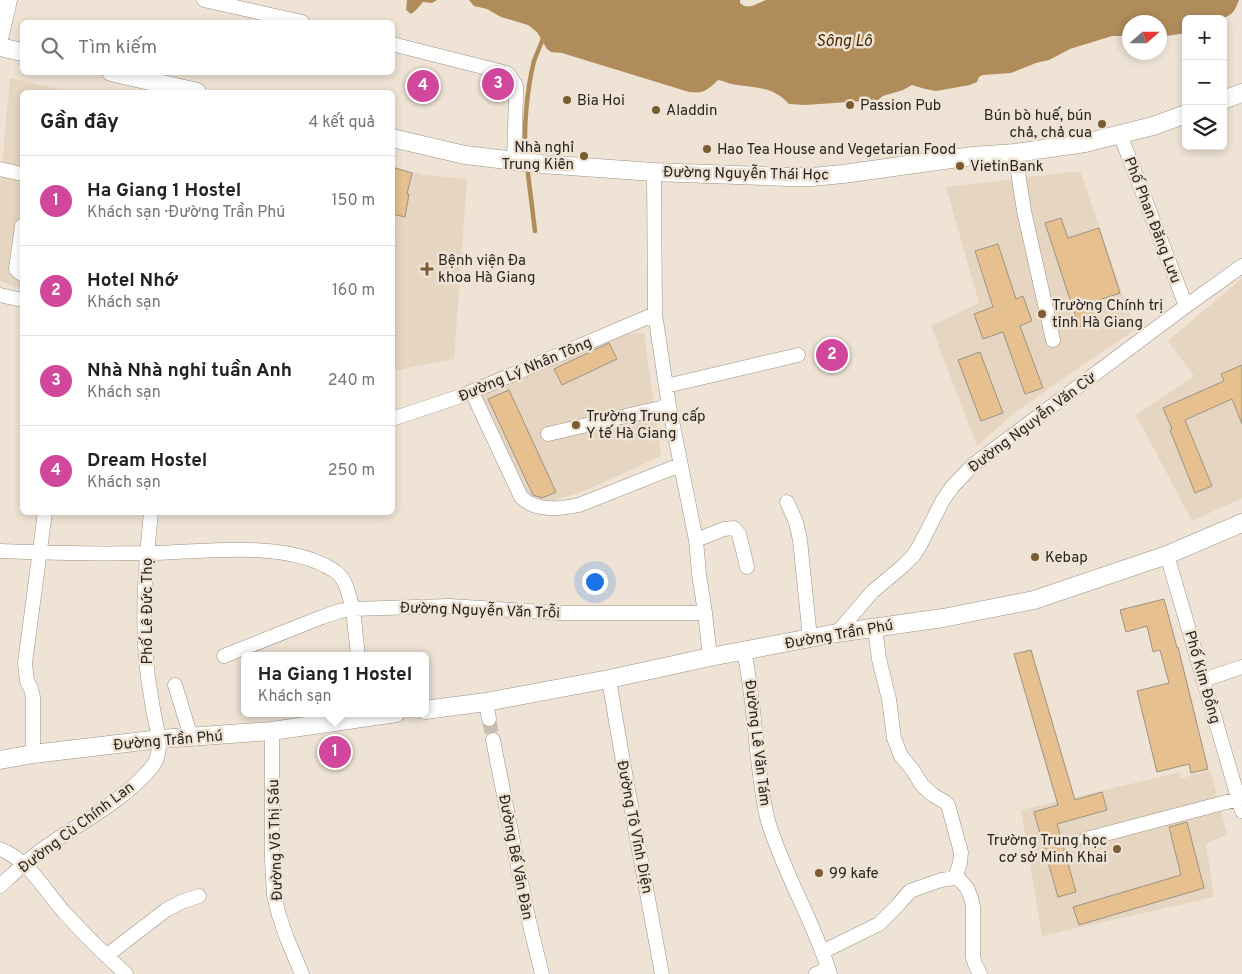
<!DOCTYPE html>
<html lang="vi">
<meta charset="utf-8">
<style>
:root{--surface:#fff;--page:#f2f2f2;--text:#222;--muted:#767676;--line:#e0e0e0;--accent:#7b5c31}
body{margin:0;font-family:Overpass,sans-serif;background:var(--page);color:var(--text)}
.controls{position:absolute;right:15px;top:15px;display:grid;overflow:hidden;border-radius:8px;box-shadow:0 2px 8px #0003}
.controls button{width:45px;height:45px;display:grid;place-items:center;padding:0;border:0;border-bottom:1px solid var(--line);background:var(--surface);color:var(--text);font:25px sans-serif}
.compass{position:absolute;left:1122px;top:15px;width:45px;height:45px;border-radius:50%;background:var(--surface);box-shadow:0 2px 8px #0003;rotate:69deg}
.you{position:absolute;left:594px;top:581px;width:18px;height:18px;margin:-12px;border:4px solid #fff;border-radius:50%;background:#1a73e8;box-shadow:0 0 0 8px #1a73e833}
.badge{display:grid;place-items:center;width:32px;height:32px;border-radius:50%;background:var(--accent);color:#fff;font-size:16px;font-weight:700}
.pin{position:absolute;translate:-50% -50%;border:2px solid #fff;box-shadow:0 1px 5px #0006}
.popup{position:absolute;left:241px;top:652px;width:188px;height:65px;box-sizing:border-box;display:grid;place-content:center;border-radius:8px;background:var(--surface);filter:drop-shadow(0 1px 4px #0005);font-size:16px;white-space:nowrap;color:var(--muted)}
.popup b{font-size:19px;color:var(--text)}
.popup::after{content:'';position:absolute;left:50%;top:100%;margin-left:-10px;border:10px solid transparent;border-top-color:var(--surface)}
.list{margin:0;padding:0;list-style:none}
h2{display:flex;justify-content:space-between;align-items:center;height:65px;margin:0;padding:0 20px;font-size:21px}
h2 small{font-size:16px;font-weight:400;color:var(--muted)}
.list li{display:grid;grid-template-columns:32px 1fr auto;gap:15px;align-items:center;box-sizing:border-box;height:90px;padding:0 20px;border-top:1px solid var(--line)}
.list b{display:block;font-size:19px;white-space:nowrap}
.list p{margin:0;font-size:16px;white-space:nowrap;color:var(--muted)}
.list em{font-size:16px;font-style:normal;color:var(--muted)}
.icon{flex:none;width:28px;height:28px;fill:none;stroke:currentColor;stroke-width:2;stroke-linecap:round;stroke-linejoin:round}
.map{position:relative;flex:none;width:1242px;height:974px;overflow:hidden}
.search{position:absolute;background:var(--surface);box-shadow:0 2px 8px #0003;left:20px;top:20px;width:375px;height:55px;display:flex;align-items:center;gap:12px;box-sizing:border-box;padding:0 18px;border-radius:8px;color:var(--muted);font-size:19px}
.panel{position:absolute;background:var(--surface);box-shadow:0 2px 8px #0003;left:20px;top:90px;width:375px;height:425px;border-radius:8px}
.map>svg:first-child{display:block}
.built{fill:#e6d6c1}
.water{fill:#b08c5b}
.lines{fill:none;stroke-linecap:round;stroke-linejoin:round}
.stream{stroke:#b08c5b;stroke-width:4.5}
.building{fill:#e6c08e;stroke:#9c9284}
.minor-tunnel{stroke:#c7bdb0;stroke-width:14;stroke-dasharray:14 7;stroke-linecap:butt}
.minor-casing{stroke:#9b9183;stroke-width:15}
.major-casing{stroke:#9b9183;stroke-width:19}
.minor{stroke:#fff;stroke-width:14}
.major{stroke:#fff;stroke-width:18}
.poi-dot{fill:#7b5c31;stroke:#eee3d4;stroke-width:2}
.labels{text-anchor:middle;stroke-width:5;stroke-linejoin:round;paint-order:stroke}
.poi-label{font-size:15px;fill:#2a2520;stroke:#eee3d4;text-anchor:start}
.street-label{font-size:15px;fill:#2a2520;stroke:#eee3d4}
.water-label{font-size:16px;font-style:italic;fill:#412800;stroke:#eee3d4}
</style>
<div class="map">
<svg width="1242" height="974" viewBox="0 0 1242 974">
<rect width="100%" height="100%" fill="#eee3d4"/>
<path class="built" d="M10,78L71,92H22V289L0,281V188Z
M393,167L424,175L467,179L454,359L393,371Z
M1080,171L1135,330L1055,384L1013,414L977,446L931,326L979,303L946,187Z
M1242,278V498L1192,521L1136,415L1194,376L1168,341Z
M644,333L661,456L586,490L542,505L530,501L480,394L615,334Z
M1210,770L1227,834L1206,844L1214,897L1042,936L1021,810L1181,772L1179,779Z"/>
<path class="water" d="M407,0H437L432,3L423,2C419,6 416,11 411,14L406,10Z
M469,0H740V3C748,11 757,3 766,0H1239C1237,4 1236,8 1234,11C1225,23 1199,19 1186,19V33L1160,37V22H1130L1129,36H1112L1070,49L1049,60L1036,63L1011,73L983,75L979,77L977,82L970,85L936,91L925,89L912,85L903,90L883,96L878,100L805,105L789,104C774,87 758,88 738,85C731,85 725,81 718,80C708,90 703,94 689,92L562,53L551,52L547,49L537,32L528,25L501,17L487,9L474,6Z"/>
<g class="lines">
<path class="stream" d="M526,158C523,130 527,89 534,61C537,53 541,44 544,36
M527,166L535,231"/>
</g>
<path class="building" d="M392,167L412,173L407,194H409L405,217L392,214Z
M1061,218L1068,238L1099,228L1120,293L1090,303L1095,321L1079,327L1045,223Z
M998,244L1016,299L1023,296L1032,321L1020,326L1043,388L1025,394L1003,332L983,339L974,314L993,307L975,251Z
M609,343L617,359L562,385L554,369Z
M980,352L1003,413L981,421L958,360Z
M1242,365V424L1232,399L1185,420L1212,486L1195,493L1170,430L1172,429L1163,408L1224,381L1221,374Z
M509,390L556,492L542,498L533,495L488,399Z
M1164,599L1177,648L1178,647L1208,769L1191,773L1189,764L1157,772L1137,691L1169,683L1160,650L1153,652L1147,626L1126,632L1120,610Z
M1031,650L1075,800L1102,792L1107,810L1057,824L1076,892L1058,897L1034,812L1058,805L1014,654Z
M1187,822L1204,888L1079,925L1073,907L1181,875L1169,827Z"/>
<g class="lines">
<path class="minor-tunnel" d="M489,719L493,740"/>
<defs>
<path id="minor" d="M204,0L302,22
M392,44L507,73L510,76L516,86V97L514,161
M1120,134L1186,306
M1015,153L1024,211L1053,340
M0,169L22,174
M654,172L655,314L669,406L696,540L699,574L705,613
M22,226L16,269L19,272L22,274
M0,295L22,300
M666,386L798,355
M472,392L521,497C536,512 560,509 579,505L680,465
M392,419L464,395L655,314
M548,434L669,406
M787,502L796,522L800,540L810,638
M696,540L724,529L734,528L739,534L747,567
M0,551C48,553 97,554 145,553C199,553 278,540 326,566C329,568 333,569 336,572C347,580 349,597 353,609L449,606L559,613H705L710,657
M1167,555L1242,811
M875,628L879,659L889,699L894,738L901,756L912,769L922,785L933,795L945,802L948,805L961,852L960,863L955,878
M837,633L872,592L903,566L913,556L919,547L943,500L952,487L973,465L1186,306L1242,266
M744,651C751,684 754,717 757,750C760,774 762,798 768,821C784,874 814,922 830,974
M224,656L322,617L340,611L353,609L358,656
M609,679C625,778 644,876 662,974
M1203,680L1242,667
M175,685L191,737
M486,702L489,719
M272,731V859L274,895L279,915L286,936L302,974
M493,740L528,917L542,974
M33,754V697L31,689L27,681L25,663L45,512
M1086,839L1242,798
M0,849C28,860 44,889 63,911C83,933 104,954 126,974
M0,886C14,873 27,860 43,849C78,824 125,800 152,767C165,750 156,727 153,709C151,695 148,681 147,668C141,616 146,564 151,512
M822,952L879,924L898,905L910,891L941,880L955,878L960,880L967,888L971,898L973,907V957L975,964L980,974
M106,956L166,910L181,902L199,896
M816,974L828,969"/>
<path id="major" d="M0,35L8,0
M0,47L22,52
M111,72L197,92
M1223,100L1242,93
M392,138L465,155L541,164L654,172L789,177H812L843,174L973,156L1015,153L1085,143L1153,126L1186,114
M425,710L486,702L609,679L710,657L837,633L943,618L1034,600L1167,555L1242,523
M0,760L33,754L160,739L272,731L396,713"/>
</defs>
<use href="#minor" class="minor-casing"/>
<use href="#major" class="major-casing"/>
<use href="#minor" class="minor"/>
<use href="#major" class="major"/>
</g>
<g class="poi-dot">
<circle cx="567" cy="100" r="5"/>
<circle cx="850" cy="105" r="5"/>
<circle cx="656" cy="110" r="5"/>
<circle cx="1102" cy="124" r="5"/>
<circle cx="707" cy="149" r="5"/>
<circle cx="584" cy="156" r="5"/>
<circle cx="960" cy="166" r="5"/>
<path d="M424.5 261.5h5v5h5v5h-5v5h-5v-5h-5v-5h5z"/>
<circle cx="1042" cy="314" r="5"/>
<circle cx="576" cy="425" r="5"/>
<circle cx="1035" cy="557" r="5"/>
<circle cx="1117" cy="849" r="5"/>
<circle cx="819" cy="873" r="5"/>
</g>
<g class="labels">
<g class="poi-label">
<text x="577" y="105">Bia Hoi</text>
<text x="860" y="110">Passion Pub</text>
<text x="666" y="115">Aladdin</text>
<text x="1092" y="120" text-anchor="end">Bún bò huế, bún<tspan x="1092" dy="17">chả, chả cua</tspan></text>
<text x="574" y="152" text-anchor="end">Nhà nghỉ<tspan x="574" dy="17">Trung Kiên</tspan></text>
<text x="717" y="154">Hao Tea House and Vegetarian Food</text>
<text x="970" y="171">VietinBank</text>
<text x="438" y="265">Bệnh viện Đa<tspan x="438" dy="17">khoa Hà Giang</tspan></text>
<text x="1052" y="310">Trường Chính trị<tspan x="1052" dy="17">tỉnh Hà Giang</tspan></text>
<text x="586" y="421">Trường Trung cấp<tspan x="586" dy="17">Y tế Hà Giang</tspan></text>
<text x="1045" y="562">Kebap</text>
<text x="1107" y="845" text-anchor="end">Trường Trung học<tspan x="1107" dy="17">cơ sở Minh Khai</tspan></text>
<text x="829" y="878">99 kafe</text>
</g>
<g class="street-label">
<text transform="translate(746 173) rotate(1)" y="5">Đường Nguyễn Thái Học</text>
<text transform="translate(1153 220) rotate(69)" y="5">Phố Phan Đăng Lưu</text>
<text transform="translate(525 369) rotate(-23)" y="5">Đường Lý Nhân Tông</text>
<text transform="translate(1032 422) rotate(-37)" y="5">Đường Nguyễn Văn Cừ</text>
<text transform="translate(480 610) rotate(2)" y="5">Đường Nguyễn Văn Trỗi</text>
<text transform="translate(147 611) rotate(-90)" y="5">Phố Lê Đức Thọ</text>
<text transform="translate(839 634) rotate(-10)" y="5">Đường Trần Phú</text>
<text transform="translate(1203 677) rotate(74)" y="5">Phố Kim Đồng</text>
<text transform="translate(168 740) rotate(-5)" y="5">Đường Trần Phú</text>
<text transform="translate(758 743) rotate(83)" y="5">Đường Lê Văn Tám</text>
<text transform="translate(76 827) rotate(-37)" y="5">Đường Cù Chính Lan</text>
<text transform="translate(635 827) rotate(79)" y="5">Đường Tô Vĩnh Diện</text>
<text transform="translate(275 840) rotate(-92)" y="5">Đường Võ Thị Sáu</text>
<text transform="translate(516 857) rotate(79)" y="5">Đường Bế Văn Đàn</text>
</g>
<g class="water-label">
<text x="844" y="46">Sông Lô</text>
</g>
</g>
</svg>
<div class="controls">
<button>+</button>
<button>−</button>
<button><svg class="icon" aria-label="layers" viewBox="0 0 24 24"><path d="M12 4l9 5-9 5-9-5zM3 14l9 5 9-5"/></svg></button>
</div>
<svg class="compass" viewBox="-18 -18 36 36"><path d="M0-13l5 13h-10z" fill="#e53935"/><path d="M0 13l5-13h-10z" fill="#767676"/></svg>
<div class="you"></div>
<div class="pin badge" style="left:335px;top:752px;background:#d1479c">1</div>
<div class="popup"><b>Ha Giang 1 Hostel</b>Khách sạn</div>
<div class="pin badge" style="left:832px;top:355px;background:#d1479c">2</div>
<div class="pin badge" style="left:498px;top:84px;background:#d1479c">3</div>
<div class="pin badge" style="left:423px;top:86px;background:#d1479c">4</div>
<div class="search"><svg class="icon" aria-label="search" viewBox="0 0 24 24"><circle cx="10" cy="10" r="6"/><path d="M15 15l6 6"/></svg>Tìm kiếm</div>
<section class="panel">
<h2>Gần đây<small>4 kết quả</small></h2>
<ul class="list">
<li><span class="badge" style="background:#d1479c">1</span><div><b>Ha Giang 1 Hostel</b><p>Khách sạn · Đường Trần Phú</p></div><em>150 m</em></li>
<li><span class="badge" style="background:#d1479c">2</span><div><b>Hotel Nhớ</b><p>Khách sạn</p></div><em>160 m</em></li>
<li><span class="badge" style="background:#d1479c">3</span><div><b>Nhà Nhà nghỉ tuần Anh</b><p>Khách sạn</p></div><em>240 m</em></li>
<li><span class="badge" style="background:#d1479c">4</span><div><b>Dream Hostel</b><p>Khách sạn</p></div><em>250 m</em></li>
</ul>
</section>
</div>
